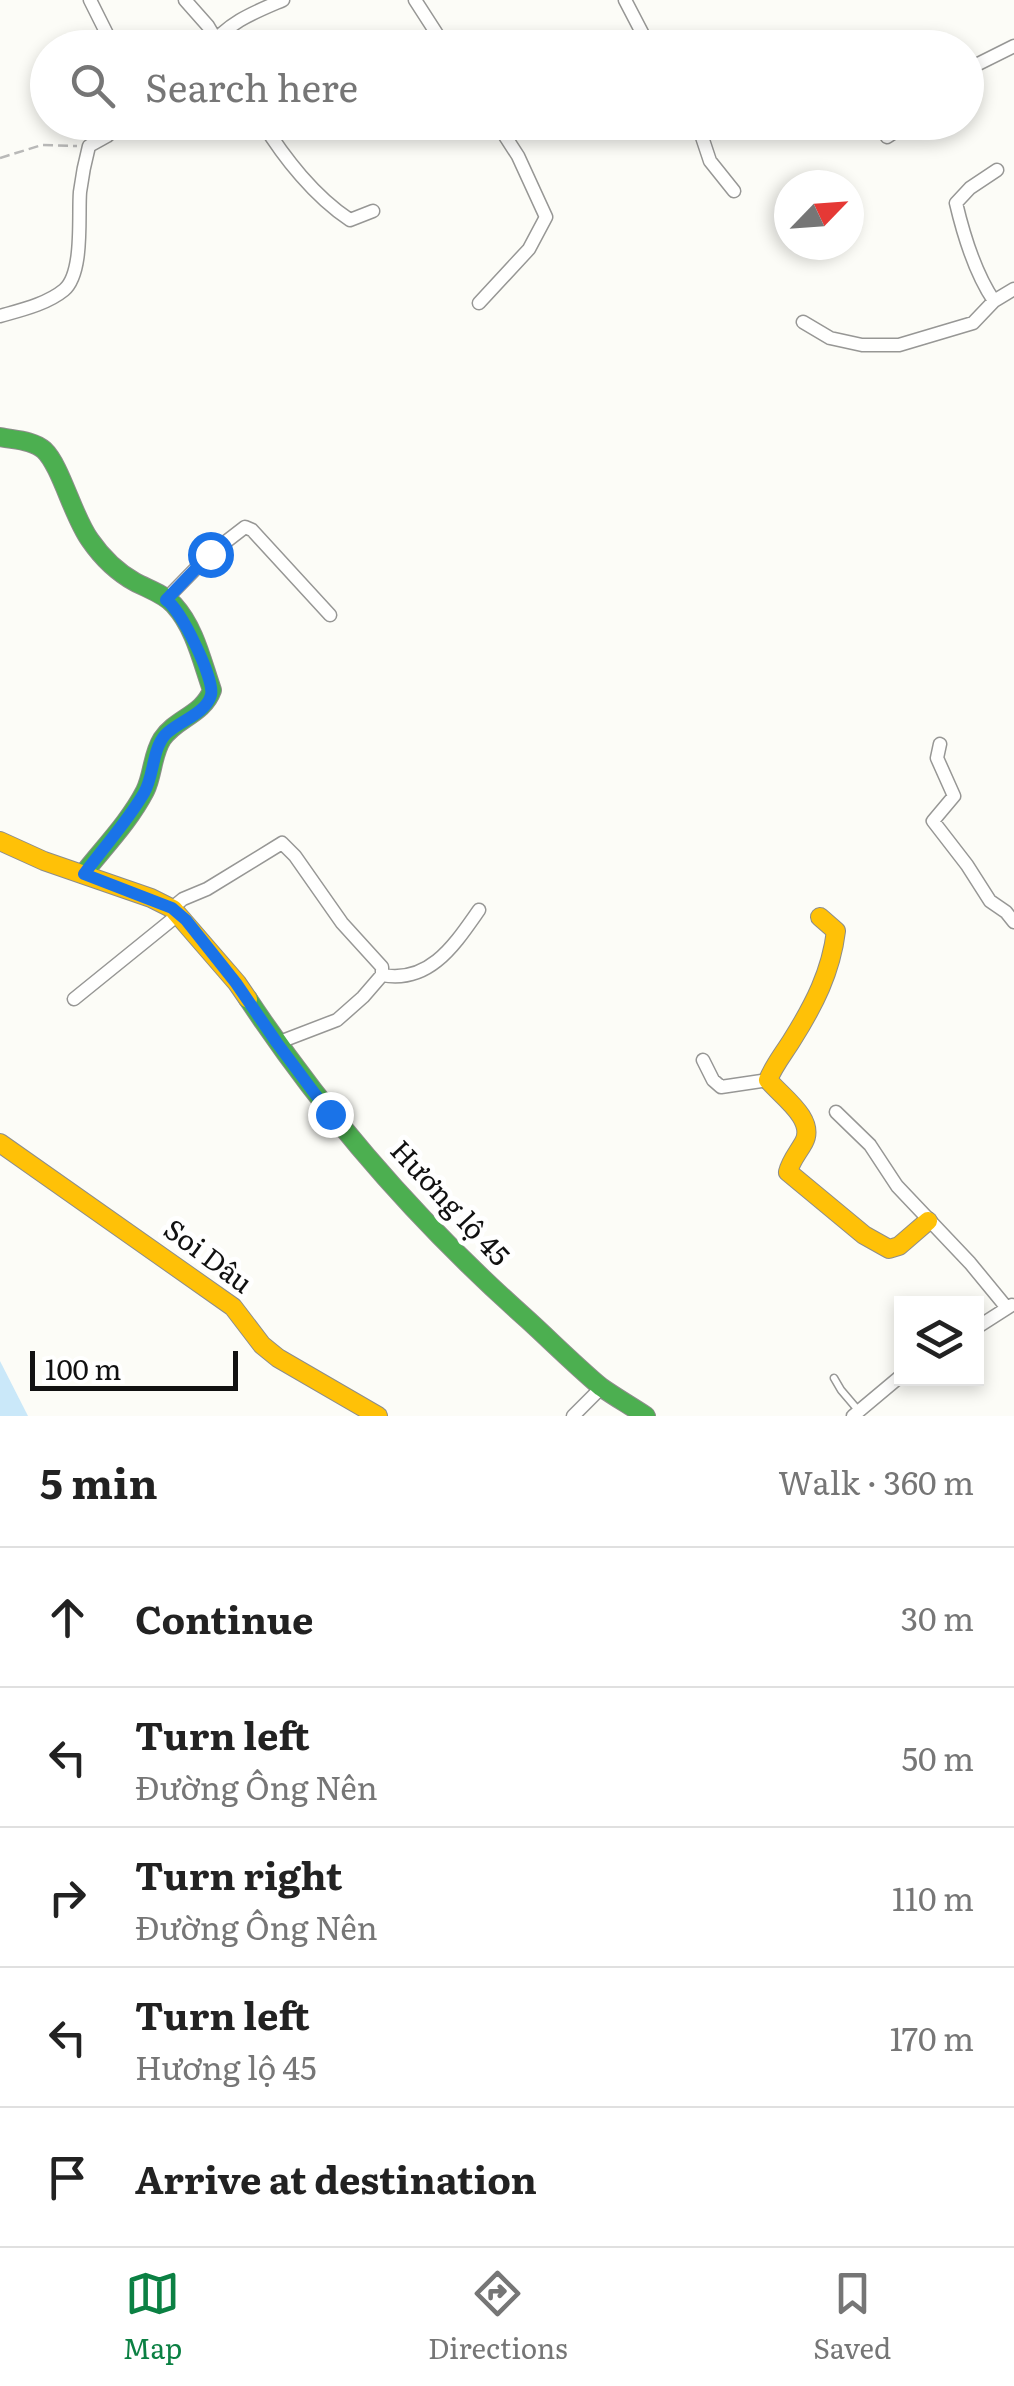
<!DOCTYPE html>
<meta charset="utf-8">
<style>
:root{--surface:#fff;--page:#f2f2f2;--text:#222;--muted:#767676;--line:#e0e0e0;--accent:#0b8043}
body{margin:0;font-family:Literata,serif;background:var(--page);color:var(--text)}
.controls{position:absolute;right:30px;bottom:30px;display:grid;overflow:hidden;border-radius:0px;box-shadow:0 5px 15px #0003}
.controls button{width:90px;height:90px;display:grid;place-items:center;padding:0;border:0;border-bottom:2px solid var(--line);background:var(--surface);color:var(--text);font:50px sans-serif}
.compass{position:absolute;left:774px;top:170px;width:90px;height:90px;border-radius:50%;background:var(--surface);box-shadow:0 5px 15px #0003;rotate:65deg}
.scale{position:absolute;left:30px;bottom:25px;width:208px;box-sizing:border-box;padding-left:10px;border:5px solid #111;border-top:0;font-size:28px;line-height:35px;white-space:nowrap;color:#111;-webkit-text-stroke:8px #fff;paint-order:stroke}
.stop{position:absolute;width:30px;height:30px;margin:-22px;border:8px solid #1a73e8;border-radius:50%;background:#fff}
.stop.end{background:#1a73e8;border-color:#fff;box-shadow:0 2px 10px #0008}
.list{margin:0;padding:0;list-style:none}
h2{display:flex;justify-content:space-between;align-items:center;height:130px;margin:0;padding:0 40px;font-size:42px}
h2 small{font-size:32px;font-weight:400;color:var(--muted)}
.list li{display:grid;grid-template-columns:65px 1fr auto;gap:30px;align-items:center;box-sizing:border-box;height:140px;padding:0 40px;border-top:2px solid var(--line)}
.list b{display:block;font-size:38px;white-space:nowrap}
.list p{margin:0;font-size:32px;white-space:nowrap;color:var(--muted)}
.list em{font-size:32px;font-style:normal;color:var(--muted)}
.icon{flex:none;width:55px;height:55px;fill:none;stroke:currentColor;stroke-width:2;stroke-linecap:round;stroke-linejoin:round}
.map{position:relative;flex:none;width:1014px;height:1416px;overflow:hidden}
.search{position:absolute;background:var(--surface);box-shadow:0 5px 15px #0003;left:30px;right:30px;top:30px;height:110px;display:flex;align-items:center;gap:25px;box-sizing:border-box;padding:0 35px;border-radius:55px;color:var(--muted);font-size:38px}
.sheet{height:830px;background:var(--surface)}
nav{display:flex;justify-content:space-around;align-items:center;box-sizing:border-box;height:140px;border-top:2px solid var(--line);background:var(--surface);font-size:28px;color:var(--muted)}
nav a{display:grid;justify-items:center;gap:5px}
nav .on{color:var(--accent)}
.map>svg:first-child{display:block}
.water{fill:#cae8f9}
.lines{fill:none;stroke-linecap:round;stroke-linejoin:round}
.lane-casing{stroke:#979795;stroke-width:9}
.street-casing{stroke:#979795;stroke-width:15}
.fast-casing{stroke:#8d8d8b;stroke-width:20}
.slow-casing{stroke:#8d8d8b;stroke-width:20}
.path{stroke:#b9b9b8;stroke-width:2.5;stroke-dasharray:10 5;stroke-linecap:butt}
.lane{stroke:#fffffe;stroke-width:6}
.street{stroke:#fffffe;stroke-width:12}
.fast{stroke:#4caf50;stroke-width:18}
.slow{stroke:#ffc107;stroke-width:18}
.route{stroke:#1a73e8;stroke-width:12}
.labels{text-anchor:middle;stroke-width:10;stroke-linejoin:round;paint-order:stroke}
.street-label{font-size:28px;fill:#111;stroke:#fff}
</style>
<div class="map">
<svg width="1014" height="1416" viewBox="0 0 1014 1416">
<rect width="100%" height="100%" fill="#fcfcf7"/>
<path class="water" d="M0,1361L28,1416H0Z"/>
<g class="lines">
<defs>
<path id="lane" d="M834,1378L841,1390L858,1410"/>
<path id="street" d="M90,0L114,48
M185,0L208,26L221,48
M415,0L446,48
M625,0L650,48
M209,48C228,22 255,12 283,0
M966,70L1014,46
M262,122C284,158 315,197 350,220L373,211
M695,122L701,134L710,161L734,191
M887,137L910,122
M994,301C975,273 964,237 956,203L970,188L997,170
M479,303L529,249L546,217L518,156L496,122
M0,316C21,310 47,304 64,290C84,273 78,216 80,192C82,176 85,161 89,146L107,136L123,122
M803,322L830,338L862,345H899L973,323L994,301L1014,289
M166,599L210,554L245,527L252,530L330,615
M940,744L937,758L954,796L933,821L967,865L990,901L1006,912L1014,922
M172,908L183,899L207,889L282,843L295,856L342,923L382,967V975L363,997L337,1020L277,1043
M382,975C430,984 455,944 479,910
M74,999L179,914
M703,1060L713,1080L721,1087L768,1080
M836,1112L870,1145L897,1186L970,1263L1007,1308
M976,1328L1012,1305
M573,1416L602,1387
M853,1416L902,1375"/>
<path id="fast" d="M0,437C14,440 33,440 44,450C61,466 73,517 90,540C101,556 117,572 135,582C148,589 164,594 174,605C195,628 202,662 212,690C203,715 176,718 162,739C152,755 153,775 145,791C129,822 104,847 83,874
M248,999C327,1118 421,1225 528,1320C552,1342 576,1366 601,1387C615,1397 631,1406 646,1416"/>
<path id="slow" d="M0,841L44,861L151,898L173,909L237,983L248,999
M820,917L836,931C831,972 814,1005 792,1040C784,1053 774,1065 768,1080C781,1096 816,1119 804,1142C798,1153 791,1160 788,1172L864,1235L889,1249L899,1246L928,1221
M0,1143L233,1307L262,1345L278,1358L378,1416"/>
</defs>
<use href="#lane" class="lane-casing"/>
<use href="#street" class="street-casing"/>
<use href="#fast" class="fast-casing"/>
<use href="#slow" class="slow-casing"/>
<path class="path" d="M0,158L42,145L77,146"/>
<use href="#lane" class="lane"/>
<use href="#street" class="street"/>
<use href="#fast" class="fast"/>
<use href="#slow" class="slow"/>
</g>
<g class="lines">
<path class="route" d="M210,554L166,600C181,609 215,680 211,695C206,714 177,722 165,735C152,750 154,776 144,793C127,822 104,847 84,874L172,908L186,920L236,983L277,1043L330,1114"/>
</g>
<g class="labels">
<g class="street-label">
<text transform="translate(450 1203) rotate(47)" y="10">Hương lộ 45</text>
<text transform="translate(208 1256) rotate(37)" y="10">Soi Dâu</text>
</g>
</g>
</svg>
<div class="controls">
<button><svg class="icon" aria-label="layers" viewBox="0 0 24 24"><path d="M12 4l9 5-9 5-9-5zM3 14l9 5 9-5"/></svg></button>
</div>
<svg class="compass" viewBox="-18 -18 36 36"><path d="M0-13l5 13h-10z" fill="#e53935"/><path d="M0 13l5-13h-10z" fill="#767676"/></svg>
<div class="scale">100 m</div>
<div class="stop" style="left:210px;top:554px"></div>
<div class="stop end" style="left:330px;top:1114px"></div>
<div class="search"><svg class="icon" aria-label="search" viewBox="0 0 24 24"><circle cx="10" cy="10" r="6"/><path d="M15 15l6 6"/></svg>Search here</div>
</div>
<section class="sheet">
<h2>5 min<small>Walk · 360 m</small></h2>
<ul class="list">
<li><svg class="icon" aria-label="ahead" viewBox="0 0 24 24"><path d="M12 20V5M6 11l6-6 6 6"/></svg><div><b>Continue</b></div><em>30 m</em></li>
<li><svg class="icon" aria-label="left" viewBox="0 0 24 24"><path d="M17 20v-9H6M10 6l-5 5 5 5"/></svg><div><b>Turn left</b><p>Đường Ông Nên</p></div><em>50 m</em></li>
<li><svg class="icon" aria-label="right" viewBox="0 0 24 24"><path d="M7 20v-9h11M14 6l5 5-5 5"/></svg><div><b>Turn right</b><p>Đường Ông Nên</p></div><em>110 m</em></li>
<li><svg class="icon" aria-label="left" viewBox="0 0 24 24"><path d="M17 20v-9H6M10 6l-5 5 5 5"/></svg><div><b>Turn left</b><p>Hương lộ 45</p></div><em>170 m</em></li>
<li><svg class="icon" aria-label="arrive" viewBox="0 0 24 24"><path d="M6 21V4h12l-3 4 3 4H6"/></svg><div><b>Arrive at destination</b></div></li>
</ul>
</section>
<nav>
<a class="on"><svg class="icon" aria-label="map" viewBox="0 0 24 24"><path d="M3 6l6-2 6 2 6-2v14l-6 2-6-2-6 2zM9 4v14M15 6v14"/></svg>Map</a>
<a><svg class="icon" aria-label="directions" viewBox="0 0 24 24"><path d="M12 3l9 9-9 9-9-9zM9 14v-3h6M13 9l2 2-2 2"/></svg>Directions</a>
<a><svg class="icon" aria-label="saved" viewBox="0 0 24 24"><path d="M7 4h10v16l-5-4-5 4z"/></svg>Saved</a>
</nav>
